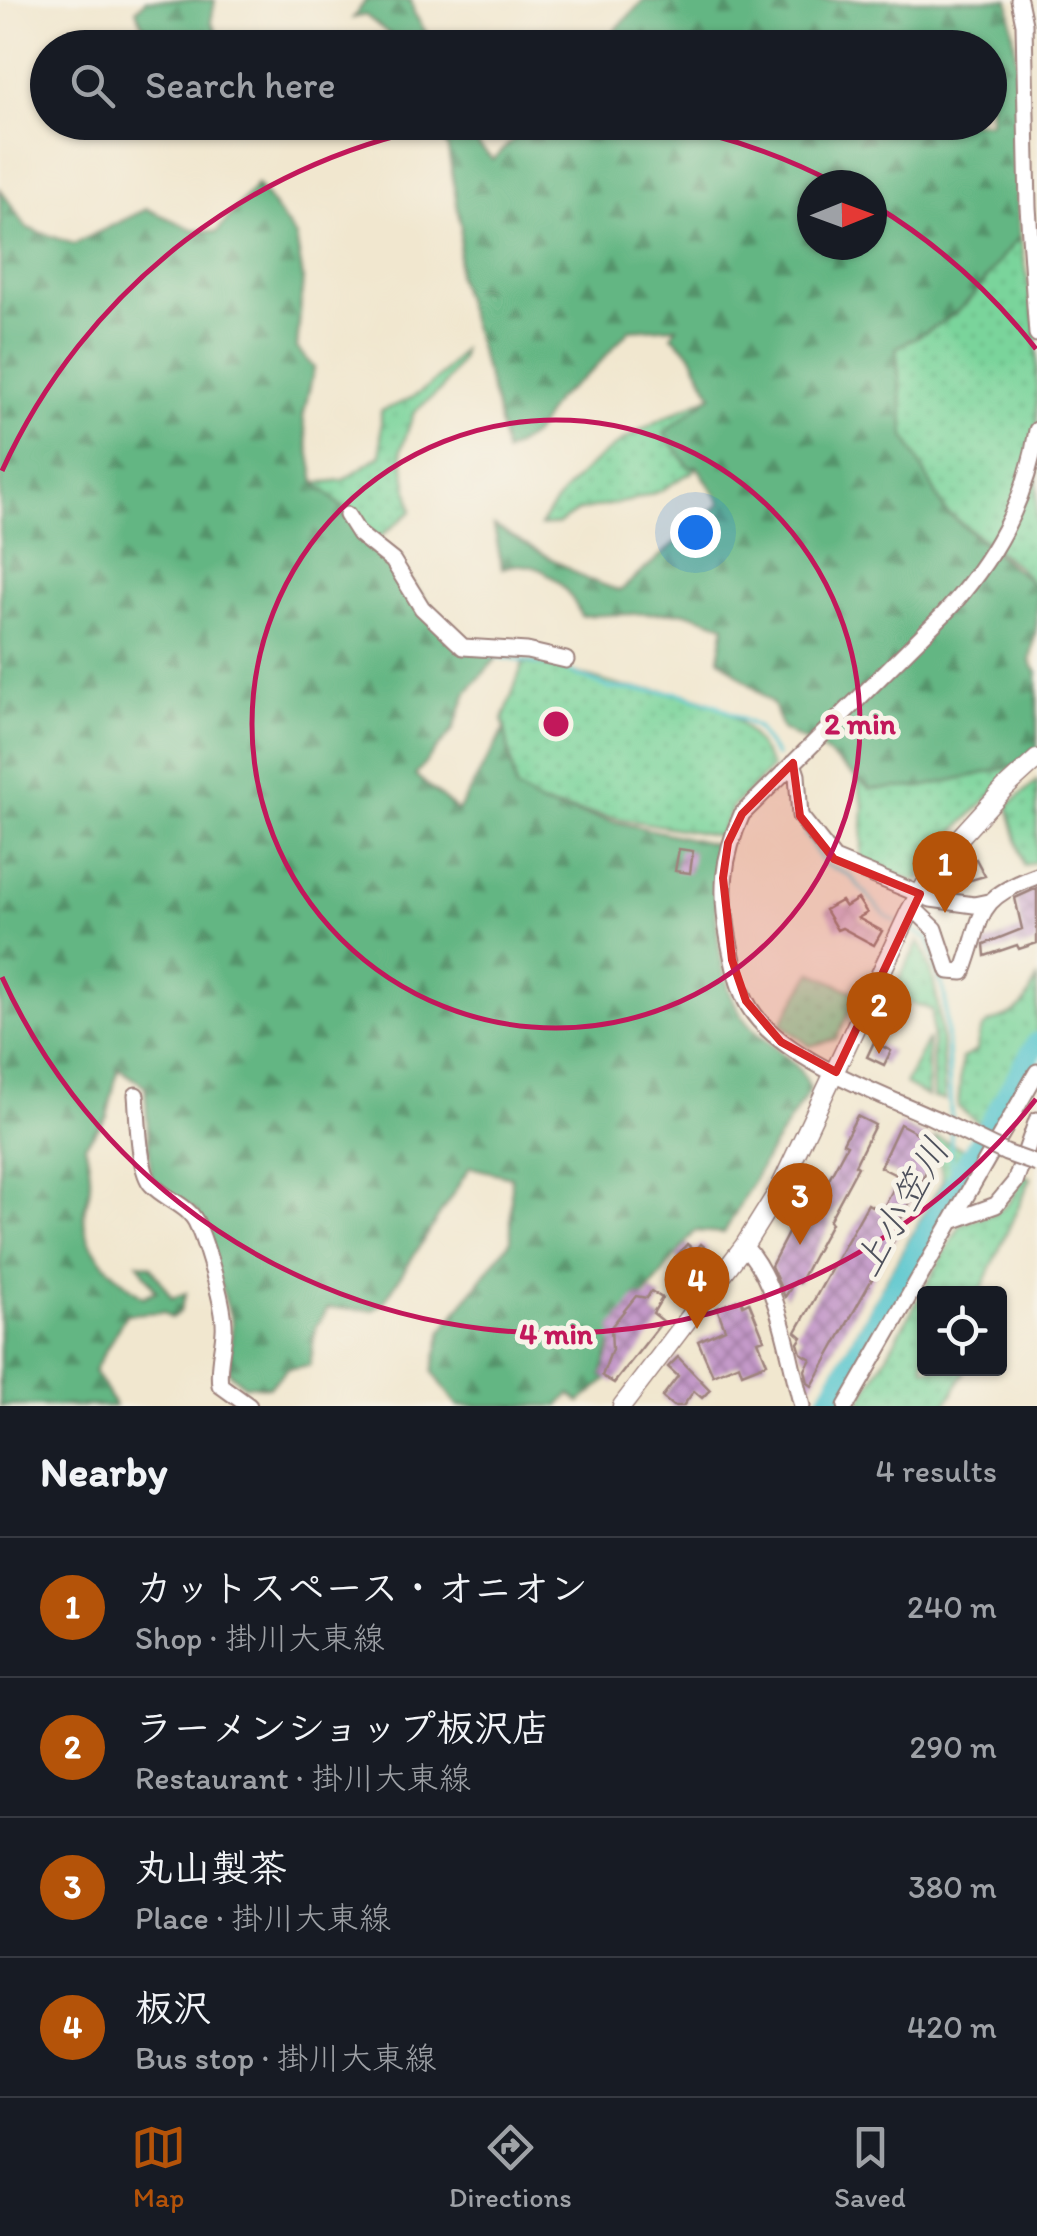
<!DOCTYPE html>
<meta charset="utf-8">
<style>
:root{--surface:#171b24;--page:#20242c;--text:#f1f3f6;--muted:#9ea1a6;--line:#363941;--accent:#b45309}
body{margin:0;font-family:Itim,"Klee One",sans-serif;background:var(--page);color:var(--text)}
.controls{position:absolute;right:30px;bottom:30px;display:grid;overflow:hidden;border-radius:10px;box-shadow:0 2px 8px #0004}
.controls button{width:90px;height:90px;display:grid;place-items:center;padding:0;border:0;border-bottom:2px solid var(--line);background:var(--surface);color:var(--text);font:50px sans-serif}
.compass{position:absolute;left:797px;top:170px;width:90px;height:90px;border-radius:50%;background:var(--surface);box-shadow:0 2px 8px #0004;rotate:89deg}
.you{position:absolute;left:695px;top:532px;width:35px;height:35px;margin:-25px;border:8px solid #fff;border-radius:50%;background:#1a73e8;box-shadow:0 0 0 15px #1a73e833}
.badge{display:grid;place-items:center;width:65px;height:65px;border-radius:50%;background:var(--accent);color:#fff;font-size:32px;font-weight:700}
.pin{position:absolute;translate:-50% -82px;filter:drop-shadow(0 2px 5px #0008)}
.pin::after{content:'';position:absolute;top:52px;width:35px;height:30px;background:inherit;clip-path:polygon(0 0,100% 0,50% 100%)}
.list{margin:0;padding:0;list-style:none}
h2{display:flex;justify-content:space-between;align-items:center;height:130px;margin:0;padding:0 40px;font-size:42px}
h2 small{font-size:32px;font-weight:400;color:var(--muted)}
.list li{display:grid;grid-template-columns:65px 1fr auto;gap:30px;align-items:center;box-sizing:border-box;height:140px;padding:0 40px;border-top:2px solid var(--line)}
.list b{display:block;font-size:38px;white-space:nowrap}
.list p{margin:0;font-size:32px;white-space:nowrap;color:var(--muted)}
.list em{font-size:32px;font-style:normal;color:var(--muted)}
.icon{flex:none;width:55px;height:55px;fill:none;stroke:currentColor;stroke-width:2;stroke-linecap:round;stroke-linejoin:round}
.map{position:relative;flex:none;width:1037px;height:1406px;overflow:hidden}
.search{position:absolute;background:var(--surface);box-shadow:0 2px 8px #0004;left:30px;right:30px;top:30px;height:110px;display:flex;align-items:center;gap:25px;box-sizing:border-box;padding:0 35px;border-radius:55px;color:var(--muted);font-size:38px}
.sheet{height:690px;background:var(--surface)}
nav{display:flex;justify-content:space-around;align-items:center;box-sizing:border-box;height:140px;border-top:2px solid var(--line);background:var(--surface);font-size:28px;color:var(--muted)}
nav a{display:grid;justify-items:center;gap:5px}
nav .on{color:var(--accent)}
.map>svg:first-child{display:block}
.grass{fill:url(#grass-dots);stroke:#627a63;stroke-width:2.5}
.forest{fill:url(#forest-firs);stroke:#566a57;stroke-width:2.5;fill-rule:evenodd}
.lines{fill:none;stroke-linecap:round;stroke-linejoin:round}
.stream{stroke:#59c6ce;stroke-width:4}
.river{stroke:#59c6ce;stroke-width:22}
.building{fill:url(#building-cross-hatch)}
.minor-casing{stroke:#9e837d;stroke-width:19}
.major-casing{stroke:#9e837d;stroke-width:21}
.minor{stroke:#fff;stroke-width:15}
.major{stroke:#fff;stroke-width:18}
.minor-bridge-casing{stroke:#9e837d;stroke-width:19;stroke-linecap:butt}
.minor-bridge{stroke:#fff;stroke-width:15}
.marked{fill:#d62828;fill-opacity:0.2;stroke:#d62828;stroke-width:8;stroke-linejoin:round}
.ring{fill:none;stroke:#c2185b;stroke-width:5}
.labels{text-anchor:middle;stroke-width:10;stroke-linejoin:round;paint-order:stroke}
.water-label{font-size:38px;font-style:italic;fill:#4e515c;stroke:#f7f3e8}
.centre{fill:#c2185b;stroke:#f7f3e8;stroke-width:5}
.ring-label{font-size:30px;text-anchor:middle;font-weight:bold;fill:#c2185b;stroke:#f7f3e8;stroke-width:10;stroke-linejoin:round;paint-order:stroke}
</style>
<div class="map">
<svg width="1037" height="1406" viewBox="0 0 1037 1406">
<defs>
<pattern id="grass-dots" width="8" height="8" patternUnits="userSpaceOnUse" patternTransform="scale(2.5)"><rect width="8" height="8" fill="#7ad49b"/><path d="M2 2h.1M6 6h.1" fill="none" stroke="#6bb686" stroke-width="1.8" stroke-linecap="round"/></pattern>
<pattern id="forest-firs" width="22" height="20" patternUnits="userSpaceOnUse" patternTransform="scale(2.5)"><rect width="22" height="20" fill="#63b683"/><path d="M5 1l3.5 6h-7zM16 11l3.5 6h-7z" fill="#54936b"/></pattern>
<pattern id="building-cross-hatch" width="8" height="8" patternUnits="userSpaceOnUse" patternTransform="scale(2.5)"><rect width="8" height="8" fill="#c49ac9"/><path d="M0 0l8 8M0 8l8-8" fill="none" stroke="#a17da3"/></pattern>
</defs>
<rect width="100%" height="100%" fill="#f7f3e8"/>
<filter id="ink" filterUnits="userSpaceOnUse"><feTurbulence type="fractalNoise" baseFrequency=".01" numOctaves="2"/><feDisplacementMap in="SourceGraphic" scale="20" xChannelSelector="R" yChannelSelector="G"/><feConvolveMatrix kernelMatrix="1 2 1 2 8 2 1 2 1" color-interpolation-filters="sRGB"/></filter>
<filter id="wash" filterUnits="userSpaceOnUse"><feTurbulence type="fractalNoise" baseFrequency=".0048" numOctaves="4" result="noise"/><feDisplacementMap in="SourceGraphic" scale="40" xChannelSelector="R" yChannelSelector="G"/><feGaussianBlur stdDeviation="2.25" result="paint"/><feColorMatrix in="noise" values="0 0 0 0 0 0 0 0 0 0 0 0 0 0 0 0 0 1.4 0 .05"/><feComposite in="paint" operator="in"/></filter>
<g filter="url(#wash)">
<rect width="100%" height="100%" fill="#f1e7cf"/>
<path class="grass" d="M1020,237L1037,330V589L1016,565L945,511L905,436L896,348C918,335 947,323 964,305C986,284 998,258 1020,237Z
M462,350L461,359L442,389L414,412L401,450L412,511L376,540L316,483L343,480L381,455V411C420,397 437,383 462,350Z
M712,395L695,470L660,491L629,501L578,511L558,524L540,526C583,454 639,429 712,395Z
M523,663C557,665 587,677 620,686C635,690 651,689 666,691C722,698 746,719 772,768L733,806L719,836L542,805L516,789L503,720Z
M1021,765L937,849L917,882L861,863L864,807L856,778L873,789Z
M1037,781V861L1024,866L1008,806Z
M919,941C942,983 942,1053 945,1100L933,1098L932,1010L891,995Z
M812,972L858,994L836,1039L810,1046L781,1024Z
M1037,979V1062L1029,1080L842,1406H814L943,1180L935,1137L966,1150L980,1124L958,1107L962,1058L977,1051C978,1012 1000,1027 1020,1008C1027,1002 1032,987 1037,979Z
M928,1039V1097L905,1084Z
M1023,1175L1031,1178L980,1293L924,1294V1368L964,1369V1374L945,1406H858L961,1224C998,1211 1009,1215 1023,1175Z"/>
<path class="forest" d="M146,0H215L211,22L222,41H234V47H192L181,40L153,34L142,24L136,10Z
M366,0H411L414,13L435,47H399L393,37L365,15L353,18Z
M644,0H1009L1018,73L1017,197L1020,237C998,258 986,284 964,305C946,323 918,335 896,348L905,436L945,511L1037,587V621L1030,662L1037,673V747L1021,765L922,787L870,789L825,752L782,729L773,704L719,658L725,625L685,612L581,616C568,585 538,555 502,568L494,526L587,579L620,591L721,503L697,466L690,468L664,433L712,395L690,352L672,336L677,327L629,330L594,369L556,399L534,434L505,453L495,403L457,276L461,228L448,149L436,123H470L479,146L493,160L529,123L990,122V48L599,47ZM812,185H872V245H812Z
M257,184L296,237L303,278L297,348L314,368L303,417L315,482L376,539L463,647L503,651L467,692L453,730L415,775L458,811L505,729L516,789L542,805L719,845C712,891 715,988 748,1024C768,1046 802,1061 810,1090L770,1151L724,1233L695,1231L645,1296H636L612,1343L602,1376L608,1379L580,1402L570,1394L559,1406H457L433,1372L442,1331L511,1240V1177L470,1167L384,1302L373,1310L328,1308L316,1326L310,1365L287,1369L269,1387L244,1385L229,1372L232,1322L198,1212L151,1179L145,1086L118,1068L107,1117L85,1145C89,1160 92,1176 89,1192C88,1200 84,1208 84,1215C83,1250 118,1279 143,1297L156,1291L138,1263L151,1266L172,1298L186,1293L180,1312L171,1318L164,1312L126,1314L94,1371L115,1406H0V189L27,228L74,244L147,209L192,229L217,232Z"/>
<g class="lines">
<path class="stream" d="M493,656L559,667L609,688L678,693L716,705L756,727L776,756
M786,784L787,799L793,813
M805,834L824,864L849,875L886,916L897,922
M910,929L929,939L945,997L951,1120
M951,1189V1130"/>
<path class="river" d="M825,1406L1037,1043"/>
</g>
<g id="blocks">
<path class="building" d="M679,849L693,851L690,873L675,871Z
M976,859L985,876L964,882L959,863Z
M1037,888V943L1019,949L1017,945L985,956L984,944L1022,929L1015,898Z
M858,899L867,913L858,918L882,931L874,945L842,928L837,930L825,910L841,901L845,907Z
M874,1042L891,1051L884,1065L867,1057Z
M857,1116L875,1125L855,1165L858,1167L829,1221L831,1223L799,1283L795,1281L785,1297L771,1266L816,1179L826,1184L847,1145L843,1143Z
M900,1124L934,1142L932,1161L899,1222L903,1224L812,1386L808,1383L805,1370L811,1359L801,1353L798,1343L802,1337L796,1332L868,1204L881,1212L900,1177L880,1167Z
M687,1244L695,1251L701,1244L708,1250L703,1256L714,1265L702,1281L695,1275L689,1282L676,1270L683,1263L676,1257Z
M651,1291L662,1298L653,1313L663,1321L614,1383L602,1376L612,1349L611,1327L636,1296L647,1298Z
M741,1299L743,1305L749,1302L764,1339L758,1341L767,1363L742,1373L739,1364L713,1375L698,1341L725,1329L717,1308Z
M678,1357L710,1390L702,1398L694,1391L683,1406H673L662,1397L678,1376L668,1367Z"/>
</g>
</g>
<g filter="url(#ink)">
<use href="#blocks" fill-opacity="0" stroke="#9e837d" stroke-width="2.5"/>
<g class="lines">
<defs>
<path id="minor" d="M1019,0L1024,24L1028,207L1037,334
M347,515L359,534L393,561L422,608L463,647L527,651L566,660
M793,763L797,775L800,816L834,859L931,899L974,905L988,902
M912,907L935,929L949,971L963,972C985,914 972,900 1037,876
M136,1095C138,1115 138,1171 152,1185C166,1200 190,1205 198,1226C207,1248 226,1309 224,1331C223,1350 217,1366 220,1385L249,1406
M940,1121C884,1095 773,1057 746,1001C737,983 733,961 729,941C720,893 722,858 742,814L944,614C993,561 1026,503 1037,430
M952,1221L996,1205L1015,1182L1037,1120
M744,1246C780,1284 788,1357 802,1406
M846,1406L1037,1072"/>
<path id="major" d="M622,1406L744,1246L779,1190L910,911L941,858L1004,789L1037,759"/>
</defs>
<use href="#minor" class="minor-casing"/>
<use href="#major" class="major-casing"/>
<use href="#minor" class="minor"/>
<use href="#major" class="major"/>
<defs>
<path id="minor-bridge" d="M940,1121L1006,1153L1037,1164"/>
</defs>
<use href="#minor-bridge" class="minor-bridge-casing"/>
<use href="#minor-bridge" class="minor-bridge"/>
</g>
</g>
<path class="marked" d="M793,763L800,816L834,859L920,894L836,1072L781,1042L746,1001L732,960L723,878L728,843L742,814Z"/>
<g class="ring">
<circle cx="556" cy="724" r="304"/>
<path d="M1036 1099A609 609 0 0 1 2 977M2 471A609 609 0 0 1 455 123M657 123A609 609 0 0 1 837 184M874 205A609 609 0 0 1 1036 349"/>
</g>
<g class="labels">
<g class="water-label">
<text transform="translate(901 1207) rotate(-60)" y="13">上小笠川</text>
</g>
</g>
<circle cx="556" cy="724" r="15" class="centre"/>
<g class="ring-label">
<text x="860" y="734">2 min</text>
<text x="556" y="1344">4 min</text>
</g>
</svg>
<div class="controls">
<button><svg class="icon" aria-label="locate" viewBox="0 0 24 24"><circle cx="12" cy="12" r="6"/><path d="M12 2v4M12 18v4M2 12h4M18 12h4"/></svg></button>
</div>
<svg class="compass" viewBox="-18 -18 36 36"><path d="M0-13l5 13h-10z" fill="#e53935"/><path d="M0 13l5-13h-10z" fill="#9ea1a6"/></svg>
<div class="you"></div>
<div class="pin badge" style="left:945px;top:913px">1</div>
<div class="pin badge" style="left:879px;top:1054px">2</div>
<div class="pin badge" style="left:800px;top:1245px">3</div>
<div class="pin badge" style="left:697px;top:1329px">4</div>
<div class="search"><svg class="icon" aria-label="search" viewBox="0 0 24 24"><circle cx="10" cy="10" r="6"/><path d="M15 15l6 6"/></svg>Search here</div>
</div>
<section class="sheet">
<h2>Nearby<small>4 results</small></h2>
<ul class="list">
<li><span class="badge">1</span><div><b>カットスペース・オニオン</b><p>Shop · 掛川大東線</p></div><em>240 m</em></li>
<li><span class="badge">2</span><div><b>ラーメンショップ板沢店</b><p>Restaurant · 掛川大東線</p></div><em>290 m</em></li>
<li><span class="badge">3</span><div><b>丸山製茶</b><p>Place · 掛川大東線</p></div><em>380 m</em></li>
<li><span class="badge">4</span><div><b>板沢</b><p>Bus stop · 掛川大東線</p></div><em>420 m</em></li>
</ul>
</section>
<nav>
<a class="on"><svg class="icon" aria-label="map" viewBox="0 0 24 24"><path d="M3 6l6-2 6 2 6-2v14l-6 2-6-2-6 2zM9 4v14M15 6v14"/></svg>Map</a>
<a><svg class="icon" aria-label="directions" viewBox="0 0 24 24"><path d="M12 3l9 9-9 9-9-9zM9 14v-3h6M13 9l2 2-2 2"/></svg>Directions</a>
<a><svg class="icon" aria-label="saved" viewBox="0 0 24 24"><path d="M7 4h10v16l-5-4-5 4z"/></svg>Saved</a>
</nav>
